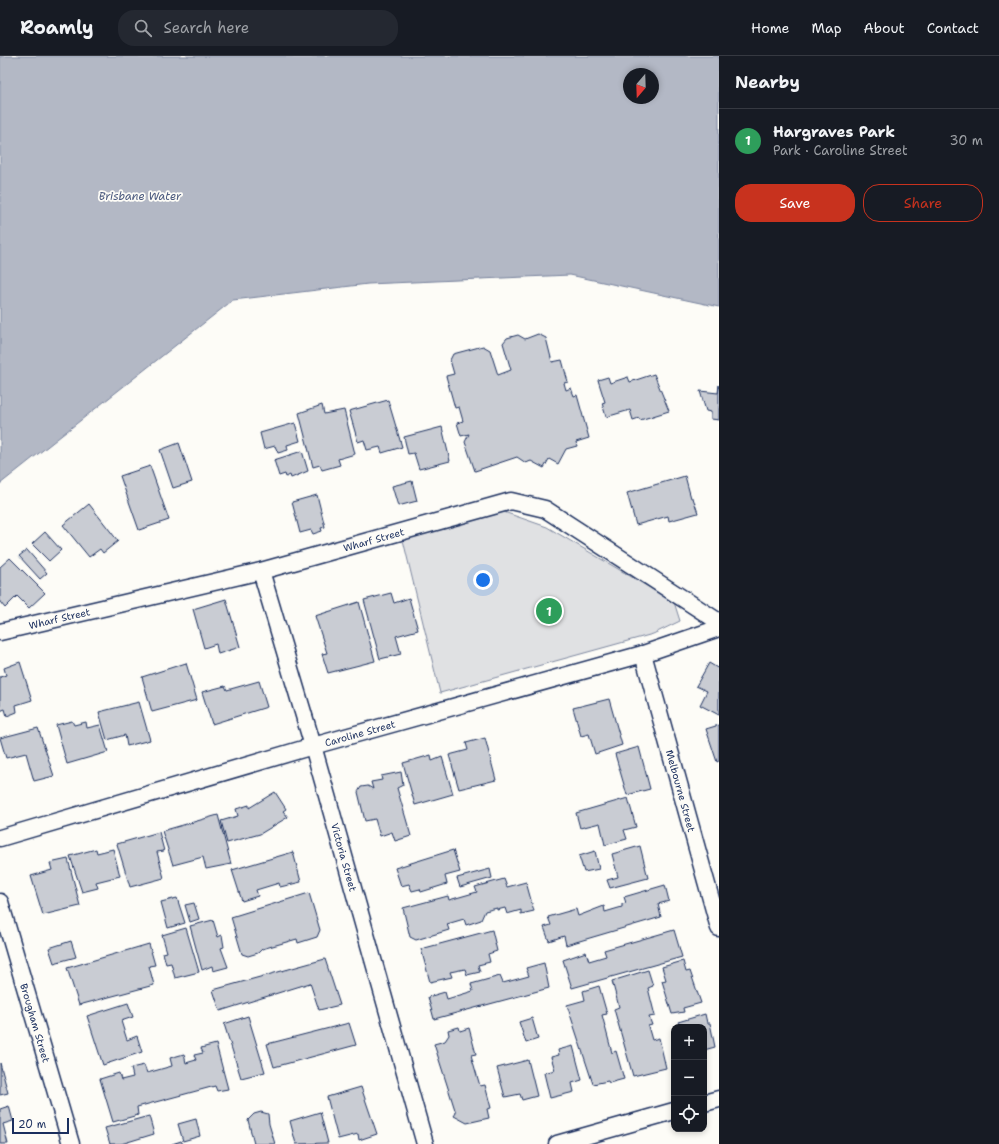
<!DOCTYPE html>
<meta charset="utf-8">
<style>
:root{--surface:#171b24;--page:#242831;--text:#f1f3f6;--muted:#9ea1a6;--line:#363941;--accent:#c8321e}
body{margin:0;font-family:"Shantell Sans",sans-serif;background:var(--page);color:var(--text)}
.controls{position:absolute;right:12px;bottom:12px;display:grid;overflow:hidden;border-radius:8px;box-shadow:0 2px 6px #0003}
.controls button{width:36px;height:36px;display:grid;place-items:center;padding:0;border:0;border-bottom:1px solid var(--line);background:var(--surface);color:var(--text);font:20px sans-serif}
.compass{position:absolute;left:623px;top:12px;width:36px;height:36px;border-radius:50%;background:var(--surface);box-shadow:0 2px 6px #0003;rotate:199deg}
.scale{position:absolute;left:12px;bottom:10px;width:57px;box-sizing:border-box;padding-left:4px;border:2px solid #1b2f5e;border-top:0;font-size:11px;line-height:14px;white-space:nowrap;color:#1b2f5e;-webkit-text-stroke:3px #fdfcf7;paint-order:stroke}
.you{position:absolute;left:483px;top:524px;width:14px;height:14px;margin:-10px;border:3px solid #fff;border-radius:50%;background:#1a73e8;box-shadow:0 0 0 6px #1a73e833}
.badge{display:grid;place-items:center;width:26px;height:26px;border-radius:50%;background:var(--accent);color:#fff;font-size:13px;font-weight:700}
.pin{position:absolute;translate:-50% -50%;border:2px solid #fff;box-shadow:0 1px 4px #0006}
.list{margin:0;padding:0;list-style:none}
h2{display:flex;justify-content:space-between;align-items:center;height:52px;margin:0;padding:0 16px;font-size:17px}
h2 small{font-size:13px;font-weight:400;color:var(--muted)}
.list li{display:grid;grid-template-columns:26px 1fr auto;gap:12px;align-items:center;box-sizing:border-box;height:64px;padding:0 16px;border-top:1px solid var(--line)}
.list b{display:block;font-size:15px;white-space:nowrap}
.list p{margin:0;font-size:13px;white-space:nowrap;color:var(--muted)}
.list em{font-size:13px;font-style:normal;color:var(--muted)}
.actions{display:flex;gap:8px;padding:12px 16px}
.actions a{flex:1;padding:9px 0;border:1px solid var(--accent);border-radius:16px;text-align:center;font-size:14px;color:var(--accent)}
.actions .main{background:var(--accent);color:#fff}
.icon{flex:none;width:22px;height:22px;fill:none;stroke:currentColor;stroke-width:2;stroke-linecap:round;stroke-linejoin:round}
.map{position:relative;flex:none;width:719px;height:1088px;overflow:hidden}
header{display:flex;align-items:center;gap:24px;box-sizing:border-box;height:56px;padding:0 20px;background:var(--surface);border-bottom:1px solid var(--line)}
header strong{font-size:19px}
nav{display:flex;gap:22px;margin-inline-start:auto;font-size:14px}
.search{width:280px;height:36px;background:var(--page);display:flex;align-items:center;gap:10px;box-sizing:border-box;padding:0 14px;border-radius:16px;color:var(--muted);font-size:15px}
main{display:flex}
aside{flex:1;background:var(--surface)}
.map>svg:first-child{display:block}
.green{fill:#e0e1e3;stroke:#7e88a0}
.water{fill:#b3b8c5;stroke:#76819c;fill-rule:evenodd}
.building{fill:#c9ccd3;stroke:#1b2f5e}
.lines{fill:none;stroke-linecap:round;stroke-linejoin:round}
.street-casing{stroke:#1b2f5e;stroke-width:19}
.street{stroke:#fdfcf7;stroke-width:16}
.labels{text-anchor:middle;stroke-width:3.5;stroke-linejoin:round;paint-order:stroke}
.street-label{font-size:10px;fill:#1b2f5e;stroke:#fdfcf7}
.water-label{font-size:11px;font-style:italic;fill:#49587d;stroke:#fdfcf7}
</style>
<header>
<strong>Roamly</strong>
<div class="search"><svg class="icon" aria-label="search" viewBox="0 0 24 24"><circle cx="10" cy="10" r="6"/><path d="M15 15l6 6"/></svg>Search here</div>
<nav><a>Home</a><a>Map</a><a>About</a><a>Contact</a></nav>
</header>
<main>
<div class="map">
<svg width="719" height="1088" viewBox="0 0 719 1088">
<rect width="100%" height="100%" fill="#fdfcf7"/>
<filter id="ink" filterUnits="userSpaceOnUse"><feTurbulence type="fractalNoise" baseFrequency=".025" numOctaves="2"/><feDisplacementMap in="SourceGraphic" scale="8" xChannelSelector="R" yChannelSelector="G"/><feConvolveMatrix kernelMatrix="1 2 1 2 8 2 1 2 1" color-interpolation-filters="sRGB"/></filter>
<g filter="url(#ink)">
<path class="green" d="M501,455L547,471L674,546L680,565L653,578L440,637L403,484Z"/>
<path class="water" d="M0,0H719V251L570,219L368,228L233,244L0,428ZM629,18H653V42H629Z"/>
<path class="building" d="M538,278L546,282L552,306L562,304L568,326L564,327L566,334L571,332L574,340L577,339L589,382L576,386L577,390L566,393L558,408L549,403L544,412L531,405L526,407L517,401L475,415L465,386L469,378L461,380L457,367L463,365L459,351L455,352L446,320L454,318L450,304L453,298L483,290L490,294L498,319L511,314L503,287L507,282L518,279L525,283Z
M654,318L669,355L640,364L639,362L633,364L630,354L606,361L602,347L605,346L598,324L608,321L610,327L628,321L630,326Z
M719,329V364L711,363V356L706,355L700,335L718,337Z
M388,344L402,391L382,397L380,391L367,394L364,384L358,386L349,355Z
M322,349L324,358L344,354L355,398L338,403L340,409L322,414L320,409L313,411L299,357Z
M295,367L300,385L287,389L288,394L278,397L275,390L264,393L260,377Z
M442,371L450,405L419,413L414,397L408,398L404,381Z
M179,387L192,426L173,432L160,394Z
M302,395L308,415L291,422L290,419L286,421L285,418L279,420L274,404Z
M150,410L169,464L139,474L120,420Z
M685,420L691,442H693L698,457L669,465L668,460L636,469L627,437Z
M412,425L417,445L398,450L392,430Z
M317,439L325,471L321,472L322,475L313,478L311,474L300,477L292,446Z
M89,448L118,485L103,497L100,493L89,501L63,469Z
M45,476L61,494L49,505L32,488Z
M27,494L47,517L40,523L19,500Z
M10,502L45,537L29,552L17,540L5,552L0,546V511Z
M391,537L394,547L409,542L418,574L396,580L401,598L380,603L364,544Z
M226,543L240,591L218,598L216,588L204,592L193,553Z
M359,546L375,605L328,617L322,598L327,597L315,560Z
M20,606L32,644L16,649L17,656L7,660L5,653L0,655V621L6,619L4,612Z
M186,607L197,644L152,656L142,621Z
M709,607L719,613V659L700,649L707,635L696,630Z
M259,625L267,651L212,668L202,636L225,630L227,634Z
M609,643L622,689L595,698L589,678L581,680L573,652Z
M139,646L150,684L127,690L125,679L107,684L99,656Z
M72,665L74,669L86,666L87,672L100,669L108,696L67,708L56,669Z
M719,669V705L717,706L706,673Z
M38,672L54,720L34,725L26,697L6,702L0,682Z
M485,682L496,724L459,733L449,699L468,694L466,687Z
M639,691L650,733L627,739L615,698Z
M431,699L432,705L442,701L453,738L415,749L403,707Z
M401,716L403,729L397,732L411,780L395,785L392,776L380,780L375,763L365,765L358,736L361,731L368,730L373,733L371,726L382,724L381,720Z
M275,736L286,753L283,755L288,761L260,778L227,787L221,765L238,760L236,753L249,749V752Z
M628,742L636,771L624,774L627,783L605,789L600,767L580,772L576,757Z
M218,759L231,808L206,813L203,801L173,809L162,775Z
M159,776L164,795L157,796L164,822L130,831L117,788Z
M640,790L648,822L610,832L607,824L618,821L612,798Z
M96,793L97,797L113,793L120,820L96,826L98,832L82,836L70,800Z
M453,794L460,816L445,820L447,828L421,836L420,833L412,835L409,828L401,830L395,812Z
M595,795L599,813L584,816L579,800Z
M293,796L301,826L280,831L279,827L256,834L258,840L242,845L232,814Z
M68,803L80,850L43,859L31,820L52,814L50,807Z
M490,813L492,822L460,831L457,822Z
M504,823L507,831L526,826L534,855L521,858V854L507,858L505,852L497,854V852L485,855L481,864L466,869L464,863L447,868L449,874L416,884L410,881L403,852L448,840L449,844L477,836L475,831Z
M665,829L669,845L658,848L661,861L566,889L564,880L549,885L544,871L551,869L548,861L576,853L578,860L604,850L605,856L622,851V848L626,847L624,841Z
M309,837L320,874L317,881L298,887L297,883L262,893L258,897L248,900L242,898L231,861Z
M177,842L185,867L168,872L161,846Z
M194,847L199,863L190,866L185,849Z
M213,864L218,881L222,879L224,891L221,892L228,911L213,915L212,910L202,914L190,870Z
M186,872L199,916L175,922L171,907L166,908L163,897L167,896L162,879Z
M492,874L497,895L488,898L490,906L478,909L480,916L467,919L465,913L450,916L452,921L430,926L421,893Z
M674,874L682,901L572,932L563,904L586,896L589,905L606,900L604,894Z
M71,885L76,901L54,907L49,892Z
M149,888L155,909L149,910L154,929L79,949L67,912Z
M325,903L340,949L319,954L310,927L220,955L213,934Z
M683,905L686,916L690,915L701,947L683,952L684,956L672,958L662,925L666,924L662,911Z
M544,907L549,932L434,963L428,941L445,936L447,943L473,935L471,928L500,920L503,927L529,920L526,912Z
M648,914L653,930L648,932L655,960L649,961L652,969L648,970L652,984L659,982L666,1012L633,1020L614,953L619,951L612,925Z
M599,930L607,958L602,959L612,997L616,995L624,1023L609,1027L608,1025L593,1028L567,949L585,944L583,935Z
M128,947L133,961L121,965L127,984L137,980L142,996L103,1009L87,960Z
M705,958L707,967H710L715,991L704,994V971H680L678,966Z
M248,960L265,1016L241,1022L224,968Z
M532,962L538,983L526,987L519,966Z
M349,967L356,989L274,1011L267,988Z
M459,971L460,975L469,972L476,998L471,999L480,1030L485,1029L491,1052L487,1053L489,1062L467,1067L454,1060L456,1057L434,988L445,985L449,979L448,974Z
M216,988L228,1033L217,1035L215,1030L137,1051L138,1059L113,1066L100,1023L119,1017L121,1024L133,1021L131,1012L144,1009L147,1017L172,1010L170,1002L184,998L186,1007L196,1004L194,999L203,997L201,992Z
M573,990L582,1024L572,1027L574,1036L550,1042L544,1017L555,1014L551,1001L559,999L558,994Z
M528,1004L537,1040L522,1044L520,1038L505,1041L497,1012Z
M0,1007L8,1037L0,1039Z
M361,1031L377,1078L359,1084L358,1078L338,1083L327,1041Z
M9,1050L13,1065L3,1068L8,1088H0V1053Z
M261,1056L268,1058L269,1068L275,1088H254L248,1064L254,1058Z
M320,1056L328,1087L296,1088L290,1065Z
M149,1060L154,1078L121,1088H110L105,1072Z
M196,1063L200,1080L183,1085L178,1068Z
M181,1085L183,1088H172Z"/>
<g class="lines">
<defs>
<g id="street">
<path id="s1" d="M261,515L313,690L425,1088"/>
<path id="s2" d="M0,576L261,515L511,445L545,453L719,566"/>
<path id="s3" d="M643,598L719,872"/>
<path id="s4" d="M0,782L313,690L643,598L719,572"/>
<path id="s5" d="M0,846L71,1088"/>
<path d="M704,1047L719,1043"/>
<path d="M557,1088L674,1055"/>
</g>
</defs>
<use href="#street" class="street-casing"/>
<use href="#street" class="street"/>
</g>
</g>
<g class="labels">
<g class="street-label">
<text dy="4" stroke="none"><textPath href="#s2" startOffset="385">Wharf Street</textPath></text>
<text dy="4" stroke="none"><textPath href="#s2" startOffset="61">Wharf Street</textPath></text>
<text dy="4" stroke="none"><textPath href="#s4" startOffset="375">Caroline Street</textPath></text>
<text dy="4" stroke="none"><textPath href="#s3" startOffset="142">Melbourne Street</textPath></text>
<text dy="4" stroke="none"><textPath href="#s1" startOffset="298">Victoria Street</textPath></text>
<text dy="4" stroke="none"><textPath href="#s5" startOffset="126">Brougham Street</textPath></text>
</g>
<g class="water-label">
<text x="140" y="144">Brisbane Water</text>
</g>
</g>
</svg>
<div class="controls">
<button>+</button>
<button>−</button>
<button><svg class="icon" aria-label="locate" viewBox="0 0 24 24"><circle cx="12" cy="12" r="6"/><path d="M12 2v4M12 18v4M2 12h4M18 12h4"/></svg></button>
</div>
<svg class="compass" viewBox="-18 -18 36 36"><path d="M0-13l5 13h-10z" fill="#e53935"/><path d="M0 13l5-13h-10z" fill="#9ea1a6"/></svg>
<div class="scale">20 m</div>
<div class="you"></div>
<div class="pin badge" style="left:549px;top:555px;background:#2e9e5b">1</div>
</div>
<aside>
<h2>Nearby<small></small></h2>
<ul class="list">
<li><span class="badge" style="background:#2e9e5b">1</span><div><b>Hargraves Park</b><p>Park · Caroline Street</p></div><em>30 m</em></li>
</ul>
<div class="actions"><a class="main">Save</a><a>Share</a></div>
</aside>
</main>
